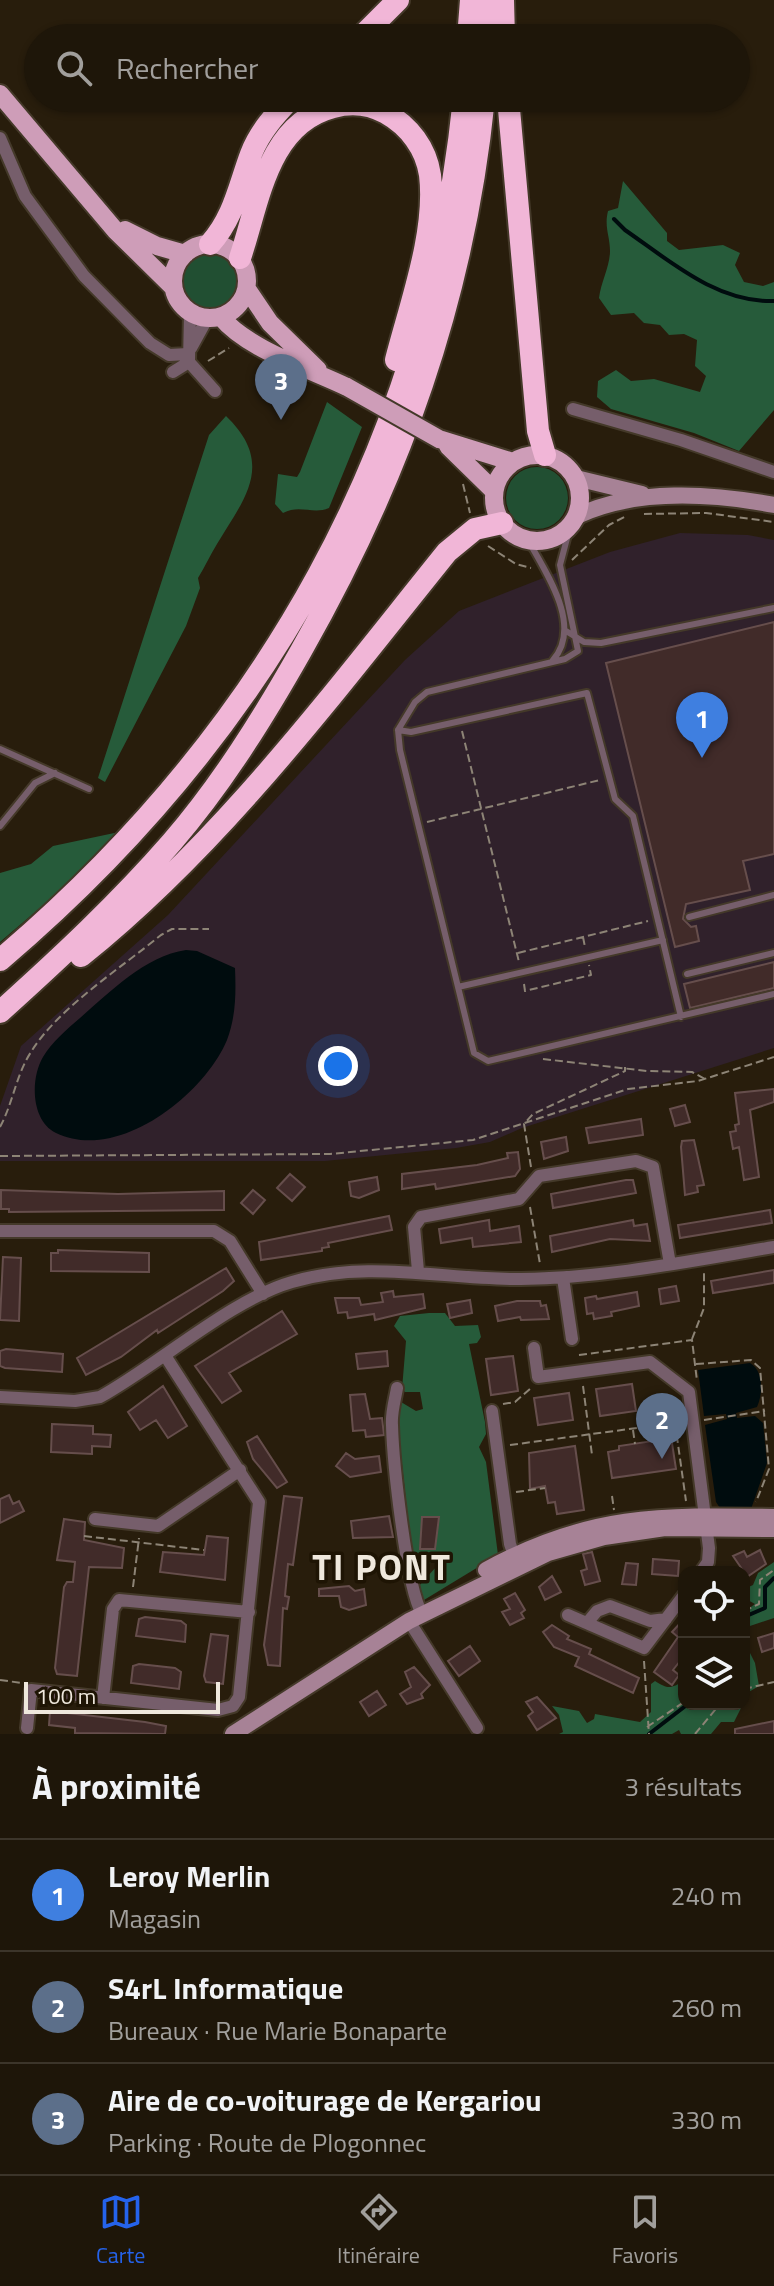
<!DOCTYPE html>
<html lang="fr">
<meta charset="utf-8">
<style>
:root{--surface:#1e1609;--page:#2b2317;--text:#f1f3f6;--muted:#a19f9c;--line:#3c352a;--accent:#2563eb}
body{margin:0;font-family:"Titillium Web",sans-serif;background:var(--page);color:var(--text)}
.controls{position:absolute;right:24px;bottom:24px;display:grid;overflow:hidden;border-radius:16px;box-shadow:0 2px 6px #0004}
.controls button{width:72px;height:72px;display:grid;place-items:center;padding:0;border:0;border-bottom:2px solid var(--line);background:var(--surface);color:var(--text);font:40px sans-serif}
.scale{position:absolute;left:24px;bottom:20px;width:196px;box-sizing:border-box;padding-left:8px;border:4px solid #efe8dd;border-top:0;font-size:22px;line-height:28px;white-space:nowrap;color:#efe8dd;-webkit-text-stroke:6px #1e1404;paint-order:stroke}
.you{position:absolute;left:338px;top:1066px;width:28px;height:28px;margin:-20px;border:6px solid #fff;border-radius:50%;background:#1a73e8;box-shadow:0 0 0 12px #1a73e833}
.badge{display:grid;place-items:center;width:52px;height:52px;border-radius:50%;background:var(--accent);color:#fff;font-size:26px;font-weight:700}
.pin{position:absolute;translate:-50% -66px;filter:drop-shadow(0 2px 4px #0008)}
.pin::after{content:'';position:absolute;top:42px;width:28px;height:24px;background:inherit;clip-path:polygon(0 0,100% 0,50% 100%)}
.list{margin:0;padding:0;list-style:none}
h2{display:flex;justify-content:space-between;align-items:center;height:104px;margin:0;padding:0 32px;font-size:34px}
h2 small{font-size:26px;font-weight:400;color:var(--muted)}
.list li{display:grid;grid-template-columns:52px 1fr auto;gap:24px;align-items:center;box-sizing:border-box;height:112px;padding:0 32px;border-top:2px solid var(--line)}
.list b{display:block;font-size:30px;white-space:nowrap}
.list p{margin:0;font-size:26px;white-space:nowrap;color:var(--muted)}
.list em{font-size:26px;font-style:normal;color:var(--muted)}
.icon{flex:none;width:44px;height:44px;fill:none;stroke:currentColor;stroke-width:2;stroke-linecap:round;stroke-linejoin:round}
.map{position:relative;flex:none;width:774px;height:1734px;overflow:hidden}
.search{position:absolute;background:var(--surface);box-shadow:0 2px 6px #0004;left:24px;right:24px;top:24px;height:88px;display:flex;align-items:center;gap:20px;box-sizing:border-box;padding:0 28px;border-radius:44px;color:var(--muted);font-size:30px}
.sheet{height:440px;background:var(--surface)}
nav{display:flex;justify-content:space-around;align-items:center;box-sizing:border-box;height:112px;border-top:2px solid var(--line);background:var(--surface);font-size:22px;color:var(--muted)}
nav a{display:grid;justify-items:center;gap:4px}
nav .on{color:var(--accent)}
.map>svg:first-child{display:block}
.commercial{fill:#30212b}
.green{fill:#214f32}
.forest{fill:#265b3a}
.water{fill:#000c0e}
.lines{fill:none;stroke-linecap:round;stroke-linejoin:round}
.stream{stroke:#000c0e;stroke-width:4}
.building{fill:#412b29;stroke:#664e4c;stroke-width:2}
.lane-casing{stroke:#443929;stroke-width:10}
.street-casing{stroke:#443929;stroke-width:16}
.secondary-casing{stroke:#443929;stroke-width:20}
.primary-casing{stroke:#443929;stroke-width:22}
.highway-casing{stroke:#443929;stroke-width:26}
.path{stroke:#8d8476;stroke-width:2;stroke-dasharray:8 4;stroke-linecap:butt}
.lane{stroke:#765e6b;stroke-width:6}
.street{stroke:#765e6b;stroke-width:12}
.secondary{stroke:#a78296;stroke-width:16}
.primary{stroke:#ce9db8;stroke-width:18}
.highway{stroke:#f1b6d7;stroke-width:22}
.primary-bridge-casing{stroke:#443929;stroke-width:22;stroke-linecap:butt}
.primary-bridge{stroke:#ce9db8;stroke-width:18}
.labels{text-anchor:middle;stroke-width:7;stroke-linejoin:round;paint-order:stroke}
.district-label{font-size:36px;font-weight:bold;letter-spacing:2px;fill:#efe8dd;stroke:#1e1404}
</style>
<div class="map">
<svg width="774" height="1734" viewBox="0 0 774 1734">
<rect width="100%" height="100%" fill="#281d0c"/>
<path class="commercial" d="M680,533L748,535L774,540V1048L522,1128L490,1142L456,1148L325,1161H0V1106L21,1046L168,915L405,660L459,611L610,552Z"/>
<path class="green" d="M183 281a27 27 0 1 1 54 0a27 27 0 1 1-54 0Z
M506 498a31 31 0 1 1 62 0a31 31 0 1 1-62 0Z"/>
<path class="forest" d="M623,181L667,233V241L679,250L723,245L740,253L735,265L744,282L763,286L774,282V410L739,451L694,433L611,409L597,397L598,381L616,370L631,381L654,379L700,392L706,376L695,366L697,340L684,334L669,335L660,325L644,323L634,313L611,315L599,298C601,282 610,266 610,251C610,236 604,227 608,211L618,208Z
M327,402L362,427L329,508C313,515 300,504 283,513L275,504L278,474L297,477L300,472Z
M226,416C276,464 244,499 217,544C210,555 205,567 198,578L200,588L186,626L105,782L98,778L209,435Z
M119,832L89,866L0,942V873L31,864L53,846Z
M429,1313H445L455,1326L478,1325L481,1337L477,1343L469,1344L485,1422L486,1434L479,1447L486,1462L498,1555L424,1600L417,1597V1588L437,1566L433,1561L420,1570L413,1566L398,1427L401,1402L416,1411L423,1409L420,1392H405L402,1389L406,1341L394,1326L400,1316Z
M774,1562V1618L744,1628V1612L755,1604L744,1598V1589L753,1585L758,1573Z
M744,1641L755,1663L759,1686L747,1693L744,1702Z
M655,1681C669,1690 671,1688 684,1681V1704H743L734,1722H721L711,1734H681L679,1730L672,1734H559L563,1732L559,1715L552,1706L579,1711L587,1723L594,1719L595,1714L640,1722L651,1712V1684Z"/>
<path class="water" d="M186,950L197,951L235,968C236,993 236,1016 227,1040C204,1095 118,1163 56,1133C31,1121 30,1079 43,1057C52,1042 66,1030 80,1018C110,992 145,956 186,950Z
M750,1363C764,1371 763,1394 757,1407L736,1413L737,1418L755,1416L763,1423L767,1463L751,1509L720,1508L716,1502L705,1425L727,1419L726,1414L704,1416L698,1370Z"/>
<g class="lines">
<path class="stream" d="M614,219L625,230C670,261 717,303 774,301
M744,1617L765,1608V1587L774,1578
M649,1734L688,1704"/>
</g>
<path class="building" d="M774,622V854L743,861L750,890L686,904L683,919L691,927L696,926L699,941L675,947L606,663Z
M774,962V988L690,1008L684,984Z
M774,1089V1102L750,1110L759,1177L744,1180L739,1147L733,1149L730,1132L736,1131L735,1125L739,1124L735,1093Z
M685,1105L690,1122L675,1126L670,1109Z
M641,1119L643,1135L589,1143L586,1128Z
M566,1137L568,1151L544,1159L541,1142Z
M694,1140L704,1185L697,1186L698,1192L685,1195L681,1147L682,1141Z
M518,1152L520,1169L515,1176L436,1189L435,1184L402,1189V1174L477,1165L508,1158L507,1153Z
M290,1174L305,1187L292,1201L277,1188Z
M377,1177L379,1190L359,1198L351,1196L349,1182Z
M626,1180H633L636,1193L553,1208L551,1194Z
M1,1190L118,1194L224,1191V1210L9,1212V1209H1Z
M253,1190L265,1200L253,1214L241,1203Z
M770,1210L772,1223L680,1238L678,1225Z
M389,1216L392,1230L328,1243L329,1247L322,1248V1251L261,1260L259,1242Z
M489,1220L490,1231L519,1226L521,1242L473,1247L472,1238L441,1243L439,1229Z
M633,1220L634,1226L647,1224L650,1241L610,1239L552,1252L550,1236Z
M58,1250L149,1253V1272L51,1271V1253H58Z
M3,1257L21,1258L19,1321L0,1320Z
M226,1268L234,1281L223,1291L158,1333L157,1330L121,1357L86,1375L77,1358Z
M774,1270V1283L713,1293L711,1281Z
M676,1286L679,1301L661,1304L659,1289Z
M393,1291L394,1297L423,1294L425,1308L375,1320L374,1314L348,1318L347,1312L338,1313L335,1298H359L361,1305L383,1302L381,1293Z
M637,1292L639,1306L611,1312L612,1316L594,1319L593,1313L587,1314L585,1298L596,1296L597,1299Z
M470,1300L472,1313L450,1318L447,1304Z
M517,1301H540L541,1306L546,1305L549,1319L521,1320L520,1317L498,1321L495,1306Z
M282,1311L297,1334L229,1373L241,1391L222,1403L195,1366Z
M6,1349L63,1354L62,1372L5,1368L0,1366V1351Z
M387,1351L388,1366L358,1369L356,1354Z
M513,1356L518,1391L491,1395L486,1359Z
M632,1384L636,1411L600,1416L596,1389Z
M163,1386L187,1426L168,1438L156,1420L140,1430L128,1412Z
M569,1393L573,1420L538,1425L534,1398Z
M365,1394L370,1419L382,1418L384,1435L366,1437L365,1430L353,1431L350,1395Z
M52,1424L93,1426V1434L111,1435L110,1447L92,1446V1454L51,1452Z
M257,1436L287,1482L277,1488L253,1459L247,1442Z
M659,1440L660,1444L672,1443L676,1469L612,1478L608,1452L619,1450V1446Z
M575,1446L584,1510L557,1514L555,1502L548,1503L545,1486L530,1489L529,1453Z
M346,1453L355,1459L379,1456L381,1472L350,1477L336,1466Z
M9,1495L13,1504L19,1501L24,1511L0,1523V1499Z
M284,1496L302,1498L293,1565L288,1564L285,1596L289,1597L287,1609L283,1608L280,1666L268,1665L264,1645Z
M389,1516L393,1537L353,1538L351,1521Z
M422,1517H439L435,1549H420Z
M64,1519L85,1522L84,1540L124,1548L122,1568L89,1567L77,1676L57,1674L55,1668L64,1587L67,1582H73L75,1562L57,1560Z
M207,1536L228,1538L225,1580L160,1572L163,1552L204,1555Z
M760,1550L766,1564L744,1579V1572L733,1556L744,1551L747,1557Z
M592,1552L600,1581L585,1585L581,1571L587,1569L583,1554Z
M653,1559L679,1561L678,1576L652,1574Z
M626,1563L638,1564L636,1585L622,1584Z
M552,1576L561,1592L545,1600L539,1587Z
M349,1586L355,1591L364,1589L366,1605L349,1610L341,1607L339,1596H319V1589Z
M515,1593L525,1610L521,1613L524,1618L510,1625L502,1612L510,1609L504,1599Z
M145,1617L181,1621L186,1625L185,1642L136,1636L139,1619Z
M684,1619V1656L673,1670L679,1675L672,1685L654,1672L678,1637L672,1632Z
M552,1625L569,1636L567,1639L591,1649L589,1654L639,1678L633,1693L575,1666L579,1657L554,1647L543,1632Z
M774,1633V1648L762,1652L758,1638Z
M211,1634L228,1636L223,1684L206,1682L204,1676Z
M470,1646L480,1661L459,1676L448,1661Z
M139,1664L175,1668L181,1672L179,1689L131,1683L133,1666Z
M414,1667L430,1685L421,1694L423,1698L407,1704L400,1694L411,1687L405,1672Z
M377,1691L386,1705L369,1716L360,1702Z
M537,1697L556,1718L537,1730L528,1716L533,1712L526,1702Z
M50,1711L145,1722L166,1726L165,1734L75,1733V1728L49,1725Z
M774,1721V1734H735V1729Z"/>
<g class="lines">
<defs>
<path id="lane" d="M528,540C546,573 583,626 553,660
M566,631L584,642L601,643L774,608
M398,730L415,702L427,692L565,659L578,651L560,565L570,527
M0,749L89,789
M0,826L35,783L55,773
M689,917L774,895
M663,940L458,987L400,750L398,730L411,732L587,693L615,799L633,816L681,1017
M687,974L774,953
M458,987L474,1053L488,1061L774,994"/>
<path id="street" d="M0,138L25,196L84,276L150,343L169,355L188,354
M190,313L189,362L215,391
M191,348L207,319
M173,372L189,362
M573,409L681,440L774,472
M0,1231H214L230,1241L263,1294
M418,1271L414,1227L421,1217L519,1199L539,1176L636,1161L653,1167L670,1264
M563,1278L572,1339
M534,1348L538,1377L650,1362L689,1392L709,1548L708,1562L701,1572
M397,1388C395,1400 391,1413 392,1425C393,1461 406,1586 422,1614
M0,1397L75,1401L100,1397C158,1365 232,1299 292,1282C368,1259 445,1280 521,1279C606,1278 690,1261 774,1247
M492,1411L510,1544L516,1561
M95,1519L158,1526L240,1470
M568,1615L644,1648L684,1595
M409,1621L477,1728
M587,1623L597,1611L610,1606L650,1621L666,1619
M103,1698L113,1609L119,1600L249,1612
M27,1728L31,1690L218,1710L233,1706L239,1697L259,1502L166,1357"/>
<path id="secondary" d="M576,478L642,494
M577,516C637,488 710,493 774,505
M486,1570C588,1514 660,1515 774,1517
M233,1734L409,1621L548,1553L604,1537L665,1528L774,1529"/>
<path id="primary" d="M0,94L115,230L173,287
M125,230L157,246L185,254
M173 281a37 37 0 1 1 74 0a37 37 0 1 1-74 0Z
M247,289L270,323L318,370
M221,317C247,349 310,369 347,387
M439,439L513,462
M448,446L494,491
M494 498a43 43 0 1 1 86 0a43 43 0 1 1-86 0Z"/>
<path id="highway" d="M503,0L504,38
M360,38L398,0
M468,38L471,0
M487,38L490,0
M508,98L538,431L545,455
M210,244C234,217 239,186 251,154C260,131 275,115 291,98
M240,258C259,202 267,124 333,107C351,102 370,104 386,113C409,126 426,148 430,175C437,232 410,305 396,360
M81,956C223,842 334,692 447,552L475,529L502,523
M0,960C265,735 429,446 464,98
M0,1012C60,958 119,903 172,842C222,784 263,718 301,651C400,477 464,298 484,98"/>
</defs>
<use href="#lane" class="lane-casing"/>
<use href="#street" class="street-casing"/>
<use href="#secondary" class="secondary-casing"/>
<use href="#primary" class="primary-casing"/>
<use href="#highway" class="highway-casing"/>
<path class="path" d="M208,361L229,348
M463,484L470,513
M644,514L706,513L774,522
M488,546L516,564L531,568
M572,560L609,525L626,516
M462,731L519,962
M427,822L600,780
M583,937L585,947
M518,953L648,921
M524,984L525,991L591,975L589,965
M543,1059L647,1071L692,1072L705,1079
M0,1127C13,1103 16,1075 31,1052C58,1008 121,968 161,935L172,929H209
M0,1156L330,1154L473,1140L628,1089L698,1081L774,1057
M531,1167L524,1124L533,1114L625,1071V1067
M530,1207L540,1264
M692,1339L704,1308V1272
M579,1355L692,1340L697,1381
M696,1364L751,1360L760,1368L769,1469L756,1502
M583,1386L592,1455
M503,1404L515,1402L531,1388
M704,1420L765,1411
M675,1423L686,1501
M633,1430L635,1444
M510,1445L674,1423
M516,1492L545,1488
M612,1496L614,1510
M84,1536L204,1550
M133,1587L139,1538
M744,1611L759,1604L760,1580L774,1570
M644,1661L649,1734
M0,1680L22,1683
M744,1689L774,1682
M647,1727L684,1702
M695,1734L720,1704"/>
<use href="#lane" class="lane"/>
<use href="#street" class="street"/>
<use href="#secondary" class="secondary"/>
<use href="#primary" class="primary"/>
<use href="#highway" class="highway"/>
<defs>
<path id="primary-bridge" d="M347,387L439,439"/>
</defs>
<use href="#primary-bridge" class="primary-bridge-casing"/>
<use href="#primary-bridge" class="primary-bridge"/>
</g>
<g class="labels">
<g class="district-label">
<text x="382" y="1580">TI PONT</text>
</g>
</g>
</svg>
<div class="controls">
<button><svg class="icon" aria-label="locate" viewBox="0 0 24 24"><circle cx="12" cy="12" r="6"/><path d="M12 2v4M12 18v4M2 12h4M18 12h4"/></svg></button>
<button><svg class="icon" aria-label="layers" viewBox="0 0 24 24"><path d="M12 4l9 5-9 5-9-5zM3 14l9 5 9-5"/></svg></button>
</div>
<div class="scale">100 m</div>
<div class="you"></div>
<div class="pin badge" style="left:702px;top:758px;background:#3f7fe0">1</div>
<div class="pin badge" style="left:662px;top:1459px;background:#5c6f8a">2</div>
<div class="pin badge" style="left:281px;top:420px;background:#5c6f8a">3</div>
<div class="search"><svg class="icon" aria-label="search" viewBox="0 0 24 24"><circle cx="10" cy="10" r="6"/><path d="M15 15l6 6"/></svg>Rechercher</div>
</div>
<section class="sheet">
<h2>À proximité<small>3 résultats</small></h2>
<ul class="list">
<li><span class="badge" style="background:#3f7fe0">1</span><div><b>Leroy Merlin</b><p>Magasin</p></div><em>240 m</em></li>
<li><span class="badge" style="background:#5c6f8a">2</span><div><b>S4rL Informatique</b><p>Bureaux · Rue Marie Bonaparte</p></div><em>260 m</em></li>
<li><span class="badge" style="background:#5c6f8a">3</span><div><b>Aire de co-voiturage de Kergariou</b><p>Parking · Route de Plogonnec</p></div><em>330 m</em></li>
</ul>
</section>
<nav>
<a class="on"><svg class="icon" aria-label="map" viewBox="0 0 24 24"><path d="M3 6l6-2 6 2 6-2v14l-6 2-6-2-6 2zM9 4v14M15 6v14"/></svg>Carte</a>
<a><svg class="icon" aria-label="directions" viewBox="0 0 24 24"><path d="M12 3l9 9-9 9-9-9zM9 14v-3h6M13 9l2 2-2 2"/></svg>Itinéraire</a>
<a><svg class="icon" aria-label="saved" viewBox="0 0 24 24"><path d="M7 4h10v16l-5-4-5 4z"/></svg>Favoris</a>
</nav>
